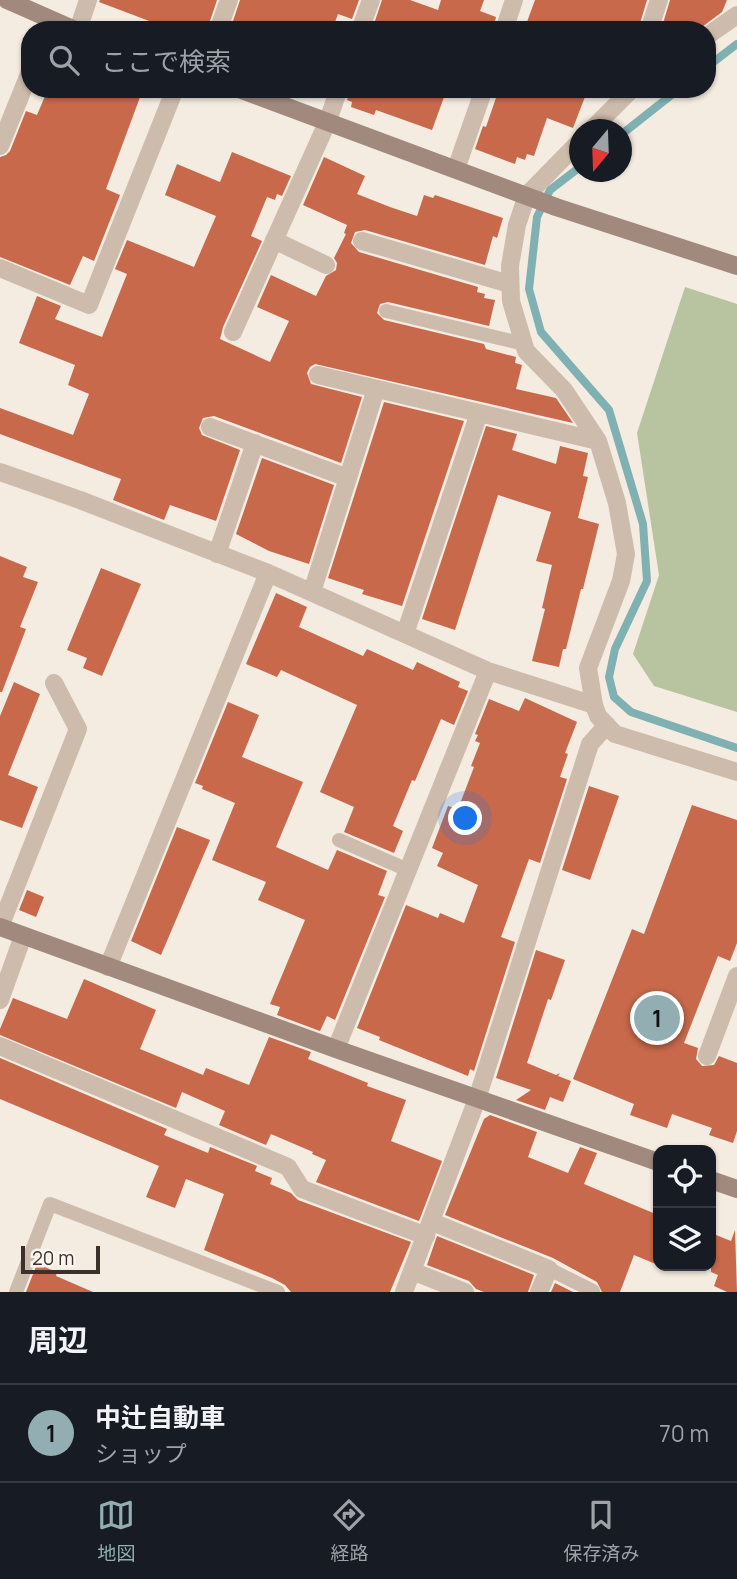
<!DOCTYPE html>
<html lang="ja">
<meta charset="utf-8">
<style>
:root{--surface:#171b24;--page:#20242c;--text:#f1f3f6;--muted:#9ea1a6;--line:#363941;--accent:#92aeb2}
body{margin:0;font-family:Manrope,"Noto Sans JP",sans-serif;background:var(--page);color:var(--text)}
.controls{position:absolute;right:21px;bottom:21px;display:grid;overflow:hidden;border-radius:14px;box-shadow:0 2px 5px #0004}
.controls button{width:63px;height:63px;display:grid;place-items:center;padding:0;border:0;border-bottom:2px solid var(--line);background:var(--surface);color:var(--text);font:35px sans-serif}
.compass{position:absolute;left:569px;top:119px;width:63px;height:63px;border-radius:50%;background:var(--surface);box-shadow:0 2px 5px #0004;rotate:199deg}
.scale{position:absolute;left:21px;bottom:18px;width:79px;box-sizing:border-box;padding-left:7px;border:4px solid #3b302b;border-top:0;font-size:19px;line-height:24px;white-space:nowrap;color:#3b302b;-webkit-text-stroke:5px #fbf5ee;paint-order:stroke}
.you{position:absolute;left:466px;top:819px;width:24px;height:24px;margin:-18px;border:5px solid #fff;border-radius:50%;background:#1a73e8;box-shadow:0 0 0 10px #1a73e833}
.badge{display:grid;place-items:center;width:46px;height:46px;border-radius:50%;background:var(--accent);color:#111;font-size:23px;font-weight:700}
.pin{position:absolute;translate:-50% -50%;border:4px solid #fff;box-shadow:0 2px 7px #0006}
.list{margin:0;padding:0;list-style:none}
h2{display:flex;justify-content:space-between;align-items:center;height:91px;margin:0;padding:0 28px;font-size:30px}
h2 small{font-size:23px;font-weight:400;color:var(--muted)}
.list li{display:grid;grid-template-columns:46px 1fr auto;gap:21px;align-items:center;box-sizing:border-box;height:98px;padding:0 28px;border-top:2px solid var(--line)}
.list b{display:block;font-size:26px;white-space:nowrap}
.list p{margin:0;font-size:23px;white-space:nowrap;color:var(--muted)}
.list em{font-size:23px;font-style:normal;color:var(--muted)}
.icon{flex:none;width:38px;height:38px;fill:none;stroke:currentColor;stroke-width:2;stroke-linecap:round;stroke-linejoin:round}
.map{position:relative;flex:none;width:737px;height:1292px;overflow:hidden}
.search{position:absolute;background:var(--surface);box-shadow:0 2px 5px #0004;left:21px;right:21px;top:21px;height:77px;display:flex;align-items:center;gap:18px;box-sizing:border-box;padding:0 24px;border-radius:28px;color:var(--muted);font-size:26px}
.sheet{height:189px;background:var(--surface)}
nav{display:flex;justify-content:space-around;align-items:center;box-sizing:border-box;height:98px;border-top:2px solid var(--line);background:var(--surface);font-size:19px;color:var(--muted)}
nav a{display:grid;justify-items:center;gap:4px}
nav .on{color:var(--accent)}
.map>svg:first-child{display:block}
.green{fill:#b8c4a0}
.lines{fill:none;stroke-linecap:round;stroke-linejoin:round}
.stream{stroke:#7fb0b2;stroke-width:8}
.building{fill:#c8694b}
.lane{stroke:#cdbbac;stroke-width:14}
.street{stroke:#cdbbac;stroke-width:18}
.secondary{stroke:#a18a7d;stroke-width:18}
</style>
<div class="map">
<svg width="737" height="1292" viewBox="0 0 737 1292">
<rect width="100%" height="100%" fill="#f4ebe1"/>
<path class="green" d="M685,287L737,304V712L654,686L633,654L659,575L637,433Z"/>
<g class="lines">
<path class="stream" d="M707,67L737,44
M622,134L679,89
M580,167L550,190L537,217L529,289L541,332L609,410L643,524L647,581L615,649L609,677L614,697L631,712L737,748"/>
</g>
<path class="building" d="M100,0H217L207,30H173L99,2Z
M240,0H359L352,19L338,14L332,30H230Z
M382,0H410L438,10L441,0H484L480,11L496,17L493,30H380L373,27Z
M535,0H647L638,30H516L518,24L524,26V30Z
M670,0H727L722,12L698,30H661Z
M48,89H143L106,189L120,195L94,261L83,256L70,285L0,257V157L6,155L10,151L26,111L37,115Z
M350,89H447L432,130L376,110L374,115L351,107L352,102L347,100Z
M499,89H588L573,128L547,118L534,156L527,154L525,160L517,157L515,164L475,149L483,126L486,127Z
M232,152L291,176L282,196L277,194L275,200L267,197L251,236L262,241L223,327L220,339L270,362L289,321L257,307L271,275L316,296L326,276L336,270L337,263L334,258L346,234L344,233L347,225L303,205L324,157L365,176L357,194L390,207L417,216L424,195L433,198L435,195L503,218L497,238L493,236L485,265L365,230L355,232L351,243L359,252L478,287L477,292L485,294L484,298L495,300L489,326L388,302L380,304L377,313L384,320L484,344L486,349L516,357L515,363L522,365L516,389L556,398L573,423L315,364L310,367L307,373L311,384L362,397L341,463L214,416L203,418L199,428L202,435L240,450L216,521L170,505L164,520L113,500L121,479L0,434V408L73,435L89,394L68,385L75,365L19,343L37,296L61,306L55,319L102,337L127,274L115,269L127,240L194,267L216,216L165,195L177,164L220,182Z
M384,402L464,421L402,606L362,594L364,590L328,578Z
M486,426L517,434L512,450L556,464L560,446L588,453L583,476L588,477L578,518L599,524L583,589H581L566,649H563L559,667L532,661L545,609L542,608L552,565L536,561L551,512L498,495L455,630L422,619Z
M262,458L334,485L309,564L269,551L236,534Z
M0,556L27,567L23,577L38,582L20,627L26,629L2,692H0Z
M101,568L141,584L102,676L83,668L87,658L67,650Z
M276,593L307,607L299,627L363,656L367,649L413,670L417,662L460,682L458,687L468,691L454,725L441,719L415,781L412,780L393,826L403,831L394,853L344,832L354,807L320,792L357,705L281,670L277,677L246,664Z
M14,682L40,694L8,775L38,787L22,828L0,820V716Z
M525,698L577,722L565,753L568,754L560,777L567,779L540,863L529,859L501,937L515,942L474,1071L470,1069L468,1076L379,1040L380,1037L357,1028L406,905L438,918L440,913L464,923L478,885L437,866L443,853L432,848L448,806L458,809L474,767L471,766L480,743L475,741L478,735L475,734L489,699L519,711Z
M228,702L259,715L242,757L303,782L276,847L328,870L337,850L387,871L378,895L385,897L335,1020L327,1016L320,1031L277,1015L280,1007L270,1004L305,920L258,900L266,882L212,860L235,803L202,789L203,786L195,783Z
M589,786L619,796L590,880L562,870Z
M692,805L737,820V943L730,961L718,956L684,1043L698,1048L696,1059L702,1066L714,1065L719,1056L737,1063V1131L733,1143L709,1135L712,1128L672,1114L667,1128L630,1115L634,1104L573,1079L632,929L644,934Z
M177,827L210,840L161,955L131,941Z
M27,890L44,897L36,917L19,910Z
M536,950L565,960L551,1000L548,999L527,1063L556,1075L560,1073L558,1076L571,1081L563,1102L550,1097L545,1110L516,1100L531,1090L496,1078Z
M84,979L156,1010L140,1049L203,1075L206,1068L249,1085L269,1037L311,1052L308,1059L368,1083L367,1086L406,1100L391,1141L442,1161L419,1221L316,1182L326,1160L312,1154L313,1152L271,1134L266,1145L219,1125L225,1111L182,1092L176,1108L0,1035V1029L13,998L67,1019Z
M0,1058L167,1129L164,1135L208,1153L210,1147L257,1166L255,1171L272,1178L270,1184L291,1193L298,1200L411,1242L390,1292H291L285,1285L272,1278L204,1250L224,1194L186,1179L175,1208L146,1197L159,1166L0,1099Z
M490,1115L537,1132L528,1157L568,1173L580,1147L597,1153L584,1184L658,1215V1265L634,1255L620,1292H602L597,1282L553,1258L445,1215L484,1119Z
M735,1230L737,1292H727L714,1286L718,1275L711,1272V1233L731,1241Z
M437,1236L534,1275L528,1292H484L476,1289L469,1281L427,1265Z
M37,1264L57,1272L56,1276L93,1292H26Z
M555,1283L573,1292H551Z"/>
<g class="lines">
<path class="lane" d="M386,311L524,344
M339,840L408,870
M549,1269L593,1291
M16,1292L50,1204L278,1292"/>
<path class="street" d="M78,30L88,0
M218,30L229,0
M360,30L371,0
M504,30L514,0
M649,30L659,0
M707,36L737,15
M591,130L632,89
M580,141L527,195L517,225L510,266L511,301L526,351L564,390L598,441L617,503L626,554L621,581L588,668L594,705L598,716L615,734L737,772
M0,146L30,72
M456,169L484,89
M274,240L326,265
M362,241L510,284
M0,268L89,305L175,89
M233,332L327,123L339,89
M318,375L598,441
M210,427L348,478
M0,472L80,500L268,573L488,671L594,705
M217,554L255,443
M312,592L376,389
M405,634L479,413
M0,927L78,729L54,683
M108,967L268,573
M0,1000L23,936
M0,1046L288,1167L302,1189L426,1236
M336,1049L488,671
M707,1056L737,976
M432,1222L549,1269L539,1292
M412,1271L465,1292
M404,1292L477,1099L590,744L607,725"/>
<path class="secondary" d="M7,0L75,30
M239,89L556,207L737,266
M0,927L336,1049L658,1162
M711,1180L737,1189"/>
</g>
</svg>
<div class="controls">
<button><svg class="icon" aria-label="locate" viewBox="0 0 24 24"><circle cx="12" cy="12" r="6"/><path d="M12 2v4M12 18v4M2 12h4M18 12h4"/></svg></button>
<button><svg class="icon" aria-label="layers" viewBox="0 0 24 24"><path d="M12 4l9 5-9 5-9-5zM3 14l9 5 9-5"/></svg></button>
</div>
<svg class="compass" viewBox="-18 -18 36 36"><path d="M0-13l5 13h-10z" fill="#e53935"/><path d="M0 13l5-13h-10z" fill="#9ea1a6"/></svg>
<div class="scale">20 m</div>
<div class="you"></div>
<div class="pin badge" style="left:657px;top:1018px">1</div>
<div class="search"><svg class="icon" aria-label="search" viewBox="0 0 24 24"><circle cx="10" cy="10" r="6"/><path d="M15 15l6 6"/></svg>ここで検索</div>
</div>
<section class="sheet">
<h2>周辺<small></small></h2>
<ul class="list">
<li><span class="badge">1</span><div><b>中辻自動車</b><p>ショップ</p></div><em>70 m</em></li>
</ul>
</section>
<nav>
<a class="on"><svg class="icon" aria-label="map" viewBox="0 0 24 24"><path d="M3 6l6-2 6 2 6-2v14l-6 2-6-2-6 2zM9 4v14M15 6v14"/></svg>地図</a>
<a><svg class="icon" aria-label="directions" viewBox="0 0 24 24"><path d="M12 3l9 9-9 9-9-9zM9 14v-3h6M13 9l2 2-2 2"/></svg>経路</a>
<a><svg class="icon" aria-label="saved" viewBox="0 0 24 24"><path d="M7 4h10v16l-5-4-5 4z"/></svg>保存済み</a>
</nav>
